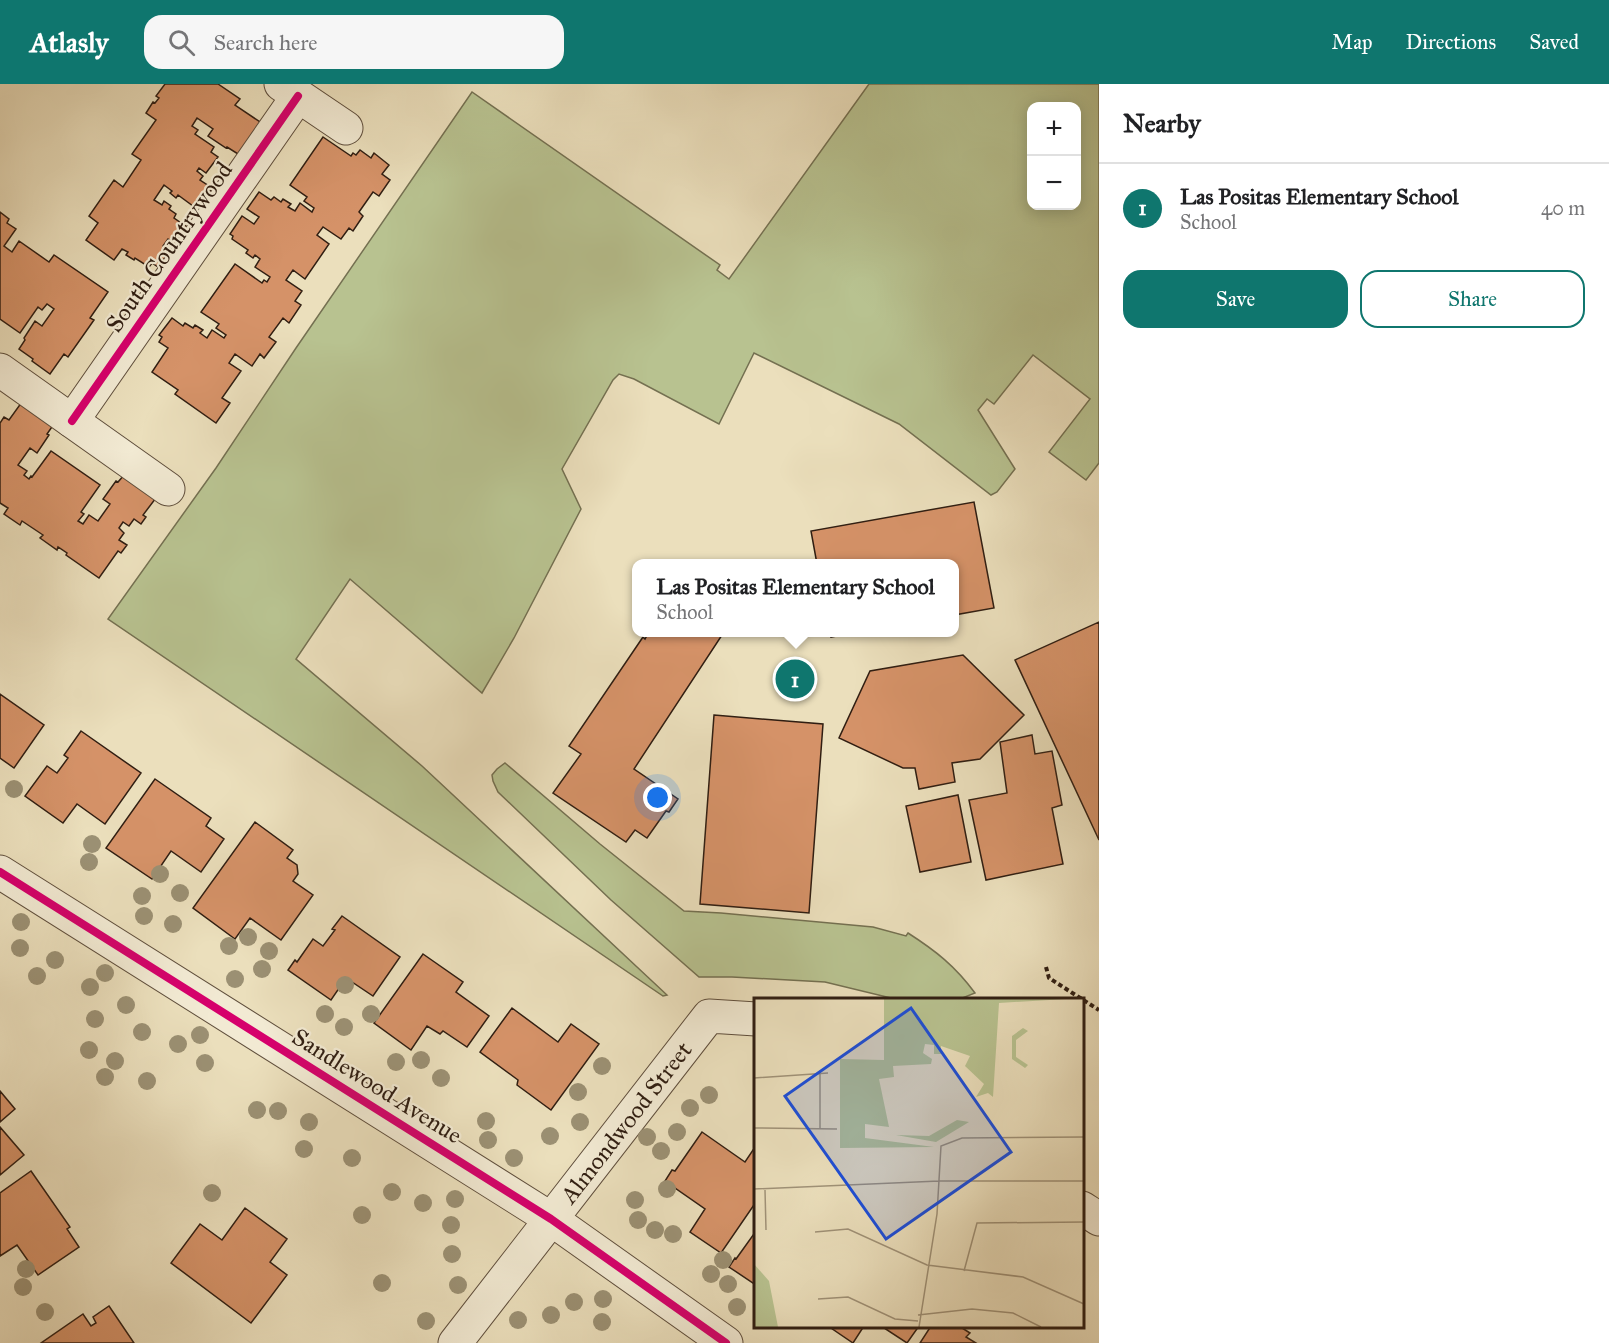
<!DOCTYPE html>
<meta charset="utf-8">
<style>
:root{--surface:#fff;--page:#f6f6f6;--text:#202124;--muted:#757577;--line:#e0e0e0;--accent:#0f766e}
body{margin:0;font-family:"IM FELL Great Primer",serif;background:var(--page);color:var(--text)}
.controls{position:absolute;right:18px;top:18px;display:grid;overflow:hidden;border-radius:12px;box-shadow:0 3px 15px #0003}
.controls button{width:54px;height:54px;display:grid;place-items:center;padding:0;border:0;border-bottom:2px solid var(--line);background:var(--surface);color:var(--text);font:30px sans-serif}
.you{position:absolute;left:658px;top:714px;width:21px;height:21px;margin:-15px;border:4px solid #fff;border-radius:50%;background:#1a73e8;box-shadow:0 0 0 9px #1a73e833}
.badge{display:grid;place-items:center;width:39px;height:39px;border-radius:50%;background:var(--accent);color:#fff;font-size:20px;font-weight:700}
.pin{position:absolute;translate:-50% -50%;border:3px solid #fff;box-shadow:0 2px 6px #0006}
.popup{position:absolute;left:632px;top:475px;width:327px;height:78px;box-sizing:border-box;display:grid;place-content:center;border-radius:12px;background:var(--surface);filter:drop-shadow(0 2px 4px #0005);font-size:20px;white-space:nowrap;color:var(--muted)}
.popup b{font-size:22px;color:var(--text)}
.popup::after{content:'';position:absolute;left:50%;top:100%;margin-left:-12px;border:12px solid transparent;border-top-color:var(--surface)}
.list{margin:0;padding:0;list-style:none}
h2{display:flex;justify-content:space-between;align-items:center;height:78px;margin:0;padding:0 24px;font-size:26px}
h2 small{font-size:20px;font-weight:400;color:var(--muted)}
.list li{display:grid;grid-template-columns:39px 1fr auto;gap:18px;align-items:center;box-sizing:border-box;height:90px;padding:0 24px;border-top:2px solid var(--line)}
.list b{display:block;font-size:22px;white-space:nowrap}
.list p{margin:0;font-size:20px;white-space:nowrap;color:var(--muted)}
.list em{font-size:20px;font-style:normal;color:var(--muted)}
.actions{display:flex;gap:12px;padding:18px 24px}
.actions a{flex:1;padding:14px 0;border:2px solid var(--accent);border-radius:18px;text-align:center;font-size:21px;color:var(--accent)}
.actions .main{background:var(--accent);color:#fff}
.icon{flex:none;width:33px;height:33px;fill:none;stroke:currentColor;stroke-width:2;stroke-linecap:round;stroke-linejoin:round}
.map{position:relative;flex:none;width:1099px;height:1259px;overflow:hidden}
header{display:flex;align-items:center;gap:36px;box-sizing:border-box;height:84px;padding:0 30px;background:var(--accent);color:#fff}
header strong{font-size:28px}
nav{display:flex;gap:33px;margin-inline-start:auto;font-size:21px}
.search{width:420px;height:54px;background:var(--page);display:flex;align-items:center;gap:15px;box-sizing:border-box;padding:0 21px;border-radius:18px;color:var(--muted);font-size:22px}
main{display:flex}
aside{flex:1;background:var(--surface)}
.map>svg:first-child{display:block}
.green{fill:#b8c290;stroke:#747051;stroke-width:1.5;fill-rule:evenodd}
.building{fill:#d59268;stroke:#301e12;stroke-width:1.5}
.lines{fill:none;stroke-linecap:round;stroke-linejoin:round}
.minor-casing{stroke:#5f4e3c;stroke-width:35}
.path{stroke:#301e12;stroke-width:4;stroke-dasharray:4.5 3;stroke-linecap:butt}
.minor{stroke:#f2ead3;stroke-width:33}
.cycleway-casing{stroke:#f2ead3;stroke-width:11}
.cycleway{stroke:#d6006c;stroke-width:8}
.tree{fill:#9b9073}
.labels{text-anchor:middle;stroke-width:4.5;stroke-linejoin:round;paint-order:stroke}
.street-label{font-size:24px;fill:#301e12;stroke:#f2ead3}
.inset-road{fill:none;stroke:#a09278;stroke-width:1.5}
.view{fill:#1d4ed8;fill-opacity:0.15;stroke:#1d4ed8;stroke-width:3}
.inset-edge{fill:none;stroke:#301e12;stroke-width:3}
</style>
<header>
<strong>Atlasly</strong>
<div class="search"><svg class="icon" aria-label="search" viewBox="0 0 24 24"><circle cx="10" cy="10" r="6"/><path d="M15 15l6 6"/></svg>Search here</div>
<nav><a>Map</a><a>Directions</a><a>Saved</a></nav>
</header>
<main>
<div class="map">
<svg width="1099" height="1259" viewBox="0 0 1099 1259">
<rect width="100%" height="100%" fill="#ebdfbc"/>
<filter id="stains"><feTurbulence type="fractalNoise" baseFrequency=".00333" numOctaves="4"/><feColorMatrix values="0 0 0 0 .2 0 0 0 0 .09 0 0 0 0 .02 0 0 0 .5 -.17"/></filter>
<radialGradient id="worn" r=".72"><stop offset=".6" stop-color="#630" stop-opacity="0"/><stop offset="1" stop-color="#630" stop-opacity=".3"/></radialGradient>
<path class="green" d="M869,0H1099V379L1086,396L1049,368L1090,315L1033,271L994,320L987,315L978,326L1015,385L997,408L991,411L899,340L754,269L719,340L634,295L619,290L613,296L562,385L581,425L514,554L482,609L350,495L296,575L422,682L667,911L663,912L108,535L216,384L296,264L472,8L720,181L717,186L729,195ZM1076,22V122H1032V22Z
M505,679L600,760L684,827L721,829L873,843L906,852L908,849C936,867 955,882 975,909L960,915H895L825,898L732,893H699L611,816L498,708L493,697L492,691L497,685Z"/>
<path class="building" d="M165,0H218L240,15L235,21L263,40L238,70L227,63L226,64L208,52L213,45L197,34L192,42L198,46L195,50L214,63L211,68L218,73L206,89L199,84L197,87L203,92L200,96L212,104L200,121L196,118L193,122L178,111L176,114L170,109L172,107L164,101L154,116L162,121L164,117L171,122L169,125L176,130L174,134L187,143L175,160L168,155L163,162L170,167L158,183L152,179L149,183L135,174L134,176L126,171L128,168L122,165L114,176L86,156L98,139L89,132L114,96L123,103L141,76L132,70L156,36L146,29L153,18L155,19L159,14L156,12Z
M323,53L351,72L353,69L356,71L360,66L371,74L374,69L389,81L382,90L390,96L379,112L373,108L359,128L363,132L353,147L349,144L341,155L323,143L317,151L329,160L305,195L293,186L286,196L302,207L295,217L301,221L289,239L283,234L269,253L276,258L264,274L260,270L252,282L235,270L229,279L241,287L222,314L230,319L216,339L175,310L178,306L152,288L168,264L159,258L162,253L159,251L172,234L183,242L185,239L193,244L195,241L203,246L200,249L207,254L212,246L224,254L226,251L216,244L219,240L201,228L235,180L262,199L264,196L267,198L270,193L255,183L260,175L255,171L253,174L246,169L248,166L232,155L233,152L230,150L242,132L254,140L259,133L247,125L259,108L271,116L274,113L281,118L283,115L291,120L288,123L295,127L300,119L312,128L314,124L304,117L307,113L290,101Z
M0,128L9,135L7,139L16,145L4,162L12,168L19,157L49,178L54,171L108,208L90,234L94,236L68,273L64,270L50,290L32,277L33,275L19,265L25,256L24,254L35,237L42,242L54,225L47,220L42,226L38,223L20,249L0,235Z
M24,315L54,340L47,350L49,351L37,369L30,364L18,381L27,387L24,391L29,395L31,392L32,393L51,367L100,401L81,428L84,430L78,437L83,440L89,431L98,437L110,420L103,415L116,397L118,398L125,390L159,410L143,431L146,433L141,440L134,435L129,442L123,438L119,444L124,449L119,456L127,461L121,469L118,467L99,494L66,471L67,469L58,463L57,466L40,454L43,451L22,437L20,441L4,430L8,424L0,419V339L4,333L9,336Z
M974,418L994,524L954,531V480H817L811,447Z
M1099,538V756L1015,576Z
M649,548H724L634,685L678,715L669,728L666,727L647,754L635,746L626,758L553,709L581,670L569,662L643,553L645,555Z
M830,548H857L831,553Z
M963,571L1024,631L980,675L952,679L955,698L919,705L915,684H903L839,654L870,587Z
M0,610L44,641L14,684L0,674Z
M714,631L823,640L809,829L700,820Z
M81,647L141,689L105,740L77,720L63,739L25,712L47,682L57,689L68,674L64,671Z
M1032,651L1035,670L1052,667L1062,721L1052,724L1063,780L986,796L969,716L1007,709L1000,658Z
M155,695L211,734L206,742L224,755L201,788L171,767L152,795L106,764Z
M958,711L971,778L920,788L906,722Z
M255,738L293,766L287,774L297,781L298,790L293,797L313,811L281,856L250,834L235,855L193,824Z
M342,832L400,873L373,912L346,894L331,916L288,886L295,876L297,878L313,855L323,862L335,846L332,845Z
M423,870L463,898L456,908L489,932L467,963L443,947L440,950L427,942L411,966L374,939Z
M512,924L558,958L571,940L599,960L551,1026L517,1001L518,996L480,968Z
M0,1007L15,1025L0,1038Z
M0,1043L24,1071L0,1091Z
M702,1048L745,1078L753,1066L756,1068V1118L721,1169L690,1148L705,1125L665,1097L672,1086L675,1087Z
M31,1087L70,1143L67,1145L79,1163L38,1191L17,1161L0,1172V1109Z
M245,1124L287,1155L270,1178L287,1191L251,1239L171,1179L200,1140L222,1156Z
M756,1147V1201L729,1183L735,1174L736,1175Z
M109,1222L134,1259H41L83,1230L91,1242L96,1239L93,1233Z
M828,1242H864L853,1259Z
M881,1242H919L907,1259Z
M931,1242H959L970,1249L966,1253L976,1259H920Z"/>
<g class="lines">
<defs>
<g id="minor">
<path d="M281,0L346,44"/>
<path d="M0,286L168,405"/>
<path d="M72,337L298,12"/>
<path d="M0,788L551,1135L726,1259"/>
<path d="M1082,1124L1099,1135"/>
<path id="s1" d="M455,1259L709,932L756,935"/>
</g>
</defs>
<use href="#minor" class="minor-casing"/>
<path class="path" d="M1046,883L1049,894L1099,926"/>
<use href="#minor" class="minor"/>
<defs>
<path id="cycleway" d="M72,337L298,12
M0,788L551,1135L726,1259"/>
</defs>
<use href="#cycleway" class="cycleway-casing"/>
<use href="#cycleway" class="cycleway"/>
</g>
<g class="tree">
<circle cx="14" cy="705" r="9"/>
<circle cx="92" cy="760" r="9"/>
<circle cx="89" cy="778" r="9"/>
<circle cx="160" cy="790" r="9"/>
<circle cx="180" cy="809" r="9"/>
<circle cx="142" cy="812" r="9"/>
<circle cx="144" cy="832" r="9"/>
<circle cx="21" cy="838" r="9"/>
<circle cx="173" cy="840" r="9"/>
<circle cx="248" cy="853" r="9"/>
<circle cx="229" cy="862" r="9"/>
<circle cx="20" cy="864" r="9"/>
<circle cx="269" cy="867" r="9"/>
<circle cx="55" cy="876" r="9"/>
<circle cx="262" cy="885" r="9"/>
<circle cx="105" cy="889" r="9"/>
<circle cx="37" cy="892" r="9"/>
<circle cx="235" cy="895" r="9"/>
<circle cx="345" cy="901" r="9"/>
<circle cx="90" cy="903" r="9"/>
<circle cx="126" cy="921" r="9"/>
<circle cx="325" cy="930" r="9"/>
<circle cx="371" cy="930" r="9"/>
<circle cx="95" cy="935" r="9"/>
<circle cx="344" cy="943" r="9"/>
<circle cx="142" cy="948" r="9"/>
<circle cx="200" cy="951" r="9"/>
<circle cx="178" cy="960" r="9"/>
<circle cx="89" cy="966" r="9"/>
<circle cx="421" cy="976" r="9"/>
<circle cx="115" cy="977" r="9"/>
<circle cx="396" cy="978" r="9"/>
<circle cx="205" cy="979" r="9"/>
<circle cx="602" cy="982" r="9"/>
<circle cx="105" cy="993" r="9"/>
<circle cx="441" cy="994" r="9"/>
<circle cx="147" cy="997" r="9"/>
<circle cx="578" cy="1008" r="9"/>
<circle cx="709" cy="1011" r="9"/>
<circle cx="690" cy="1024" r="9"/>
<circle cx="257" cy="1026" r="9"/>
<circle cx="278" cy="1027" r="9"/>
<circle cx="486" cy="1037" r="9"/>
<circle cx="309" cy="1038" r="9"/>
<circle cx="580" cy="1038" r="9"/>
<circle cx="677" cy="1048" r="9"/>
<circle cx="550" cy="1052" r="9"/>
<circle cx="647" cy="1053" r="9"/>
<circle cx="488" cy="1056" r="9"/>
<circle cx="304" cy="1065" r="9"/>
<circle cx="661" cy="1067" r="9"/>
<circle cx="352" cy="1074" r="9"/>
<circle cx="514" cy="1074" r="9"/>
<circle cx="667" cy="1105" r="9"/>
<circle cx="392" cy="1108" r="9"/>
<circle cx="212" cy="1109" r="9"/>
<circle cx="455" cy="1115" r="9"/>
<circle cx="635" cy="1116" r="9"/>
<circle cx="423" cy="1119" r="9"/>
<circle cx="362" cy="1131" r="9"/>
<circle cx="638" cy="1136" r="9"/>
<circle cx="451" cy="1141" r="9"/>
<circle cx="655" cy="1146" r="9"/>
<circle cx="673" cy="1150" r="9"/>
<circle cx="452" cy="1170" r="9"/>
<circle cx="723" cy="1176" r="9"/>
<circle cx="26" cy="1185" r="9"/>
<circle cx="711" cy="1190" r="9"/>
<circle cx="382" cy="1199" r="9"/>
<circle cx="728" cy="1200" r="9"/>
<circle cx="458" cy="1201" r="9"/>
<circle cx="23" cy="1203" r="9"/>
<circle cx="603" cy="1215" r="9"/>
<circle cx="574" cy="1218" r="9"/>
<circle cx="737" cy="1223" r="9"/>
<circle cx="45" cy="1228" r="9"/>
<circle cx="551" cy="1231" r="9"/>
<circle cx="518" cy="1236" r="9"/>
<circle cx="426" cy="1237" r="9"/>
<circle cx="602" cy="1238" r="9"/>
</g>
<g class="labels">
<g class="street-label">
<text transform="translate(169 163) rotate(-55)" y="8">South Countrywood</text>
<text transform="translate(377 1002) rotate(32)" y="8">Sandlewood Avenue</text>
<text dy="8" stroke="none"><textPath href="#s1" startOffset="279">Almondwood Street</textPath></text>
</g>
</g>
<g transform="translate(754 914)">
<rect width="330" height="330" fill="#ebdfbc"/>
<path d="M130,1H312L245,5L239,99L234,95L222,99L230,86L211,68L216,58L187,48V56H180V47L171,46L169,55L178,61L177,66L139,68L140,79L125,81L135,129L111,126V140L180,149L86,150V61L130,62ZM269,30L274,33L262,42V59L274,67L271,70L258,61V38ZM203,122L215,124L182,144L142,137L175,138ZM0,266L15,283L24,329H0Z" fill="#b8c290"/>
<path class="inset-road" d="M66,75V130M0,80L74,75M0,130L83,131M0,191L185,183H330M11,192L12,232M61,234L94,231L173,267L269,279L330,306M210,273L223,225L330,224M64,301L94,299L141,321L164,323M164,317L218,311L259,315L287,329M165,329L183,216L187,148L208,140L330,139"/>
<path class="view" d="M157,10L257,154L132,241L31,98Z"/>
<rect width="330" height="330" class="inset-edge"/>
</g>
<rect width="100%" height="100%" filter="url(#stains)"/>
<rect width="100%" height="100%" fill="url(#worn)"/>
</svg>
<div class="controls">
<button>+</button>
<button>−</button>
</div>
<div class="you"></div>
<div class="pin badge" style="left:795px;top:595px">1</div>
<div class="popup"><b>Las Positas Elementary School</b>School</div>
</div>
<aside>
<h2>Nearby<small></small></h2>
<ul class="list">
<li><span class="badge">1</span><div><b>Las Positas Elementary School</b><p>School</p></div><em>40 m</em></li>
</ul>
<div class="actions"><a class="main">Save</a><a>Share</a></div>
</aside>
</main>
